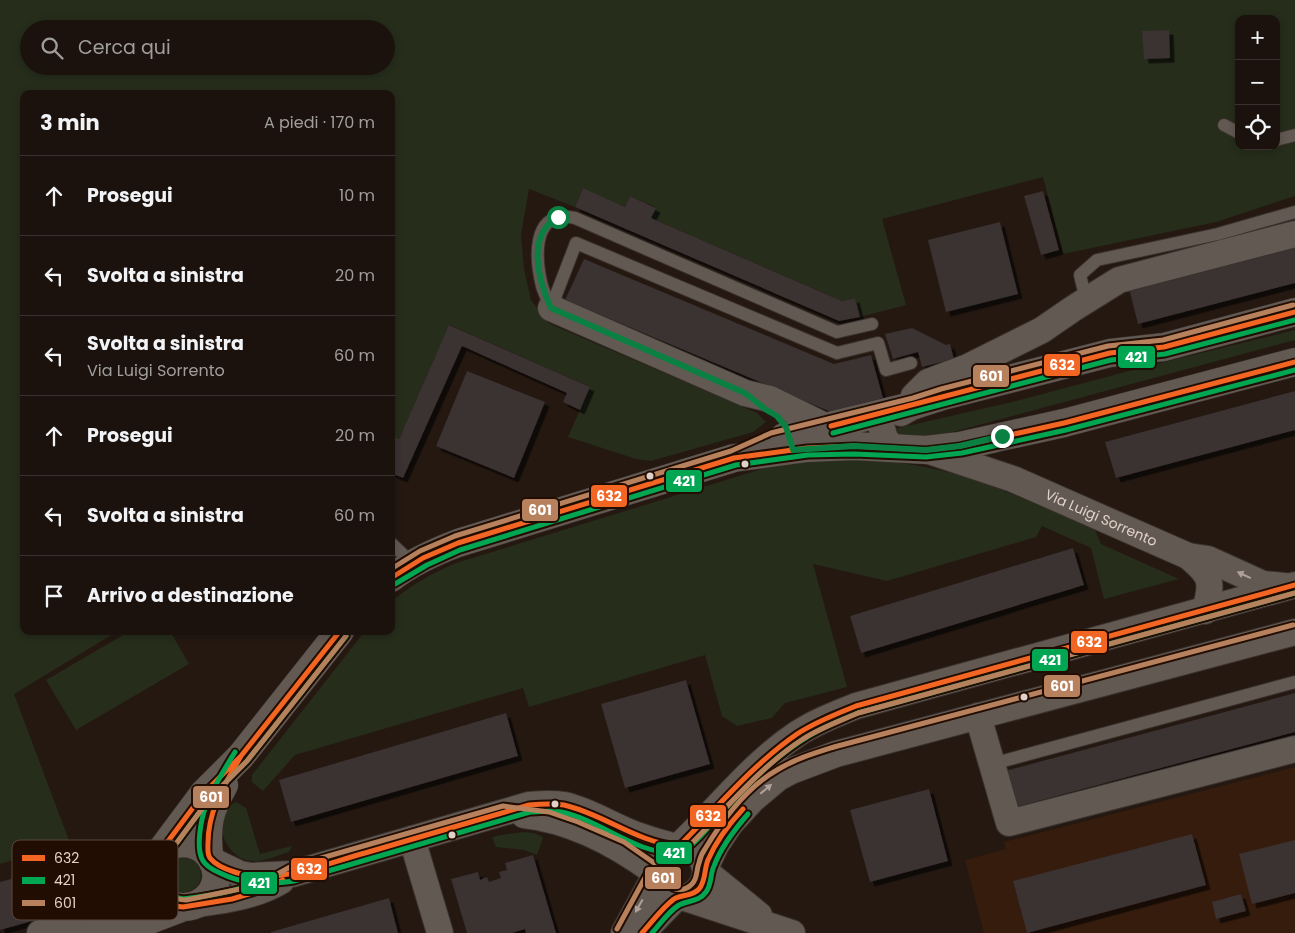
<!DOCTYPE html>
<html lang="it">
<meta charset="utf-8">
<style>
:root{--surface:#1b120d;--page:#241b16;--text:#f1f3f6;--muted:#a09e9d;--line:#39322e}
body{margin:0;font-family:Poppins,sans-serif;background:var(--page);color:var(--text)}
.controls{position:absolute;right:15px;top:15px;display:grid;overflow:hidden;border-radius:10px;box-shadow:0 2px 8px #0003}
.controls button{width:45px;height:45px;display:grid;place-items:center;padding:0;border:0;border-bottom:1px solid var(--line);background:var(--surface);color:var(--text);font:25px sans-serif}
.stop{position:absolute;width:15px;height:15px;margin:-11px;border:4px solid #0b8043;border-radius:50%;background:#fff}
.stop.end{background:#0b8043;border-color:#fff;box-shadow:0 1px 5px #0008}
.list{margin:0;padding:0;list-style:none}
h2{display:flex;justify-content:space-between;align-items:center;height:65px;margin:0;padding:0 20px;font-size:21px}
h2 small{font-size:16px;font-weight:400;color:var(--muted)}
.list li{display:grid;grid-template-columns:32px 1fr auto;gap:15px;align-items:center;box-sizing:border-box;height:80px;padding:0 20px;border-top:1px solid var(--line)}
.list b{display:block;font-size:19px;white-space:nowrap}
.list p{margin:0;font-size:16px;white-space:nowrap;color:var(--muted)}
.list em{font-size:16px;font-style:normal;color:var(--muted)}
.icon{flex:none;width:28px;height:28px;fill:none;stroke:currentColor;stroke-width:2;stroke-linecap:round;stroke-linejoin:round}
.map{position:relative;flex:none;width:1295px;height:933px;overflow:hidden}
.search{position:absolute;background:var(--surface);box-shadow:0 2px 8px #0003;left:20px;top:20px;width:375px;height:55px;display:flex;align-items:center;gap:12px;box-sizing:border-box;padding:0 18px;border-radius:28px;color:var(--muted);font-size:19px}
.panel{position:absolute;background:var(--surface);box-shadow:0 2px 8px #0003;left:20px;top:90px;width:375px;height:545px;border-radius:10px}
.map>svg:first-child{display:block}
.built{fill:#361c0d}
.green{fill:#262d1b;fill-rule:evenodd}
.building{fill:#3a3031;filter:url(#shadow)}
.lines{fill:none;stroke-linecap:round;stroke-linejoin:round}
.lane-casing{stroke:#3b322d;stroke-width:14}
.street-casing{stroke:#3b322d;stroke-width:28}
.secondary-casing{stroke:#3b322d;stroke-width:29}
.lane{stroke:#635953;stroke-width:12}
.street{stroke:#635953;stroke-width:26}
.secondary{stroke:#635953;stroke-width:28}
.bus-1-casing{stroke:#220d02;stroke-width:9}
.bus-2-casing{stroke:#220d02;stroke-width:9}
.bus-3-casing{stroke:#220d02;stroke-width:9}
.bus-1{stroke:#f26522;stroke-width:5}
.bus-2{stroke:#00a651;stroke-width:5}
.bus-3{stroke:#b6815c;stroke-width:5}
.oneway{fill:#afa199}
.route{stroke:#0b8043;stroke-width:6}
.bus-dot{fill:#e1d1c8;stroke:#220d02;stroke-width:2}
.labels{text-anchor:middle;stroke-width:4;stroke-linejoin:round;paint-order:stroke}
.street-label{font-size:14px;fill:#e1d1c8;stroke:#220d02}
.key{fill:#220d02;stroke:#5b483d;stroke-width:1}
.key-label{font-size:14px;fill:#e1d1c8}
.line-badge{stroke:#220d02;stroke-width:2}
.badge-label{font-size:14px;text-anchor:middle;font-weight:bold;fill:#fff}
</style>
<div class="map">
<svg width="1295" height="933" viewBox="0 0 1295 933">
<defs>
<filter id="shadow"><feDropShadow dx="4.5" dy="4.5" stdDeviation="0" flood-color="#0009"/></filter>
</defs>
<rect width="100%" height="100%" fill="#241811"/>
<path class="built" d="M1295,767V933H984L965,860L1006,849L1004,842Z"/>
<path class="green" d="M0,0H1295V196L1216,222L1063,254L1043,177L882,219L906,305L860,317L855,298L842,301L651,218L655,207L630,196L625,207L583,189L575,207L529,189L521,234L524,269L531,300L548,323L757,413L766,422L753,432L651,461L636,459L568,437L590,387L450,325L399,439L391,436V94H24V631H118L14,694L70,843L0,864ZM1239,19H1276V146H1239ZM29,29H386V66H29Z
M1295,330V340L938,436L919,437L899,435L897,431L898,428L1012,402L1144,367Z
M861,459C900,462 937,467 974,480C1015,493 1055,513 1095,530L1101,544L1179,579L1104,599L1091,548L1042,526L1036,537L887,581L813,564L847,687L785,703L772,718L737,726L722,716L705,655L529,707L523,688L295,755L263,791L252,782V775L365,631H391V602C411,585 432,573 456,563L765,468L806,462Z
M130,631H170L189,664L76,730L46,680Z
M236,802L246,808L260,854L292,846L289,852C276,856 260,864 246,860C223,854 209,812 236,802Z
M524,832L534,833L541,836L543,838L537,855L524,850L496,847L492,837L507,834Z
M167 875a17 17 0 1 1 34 0a17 17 0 1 1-34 0Z"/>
<path class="building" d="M1169,30L1170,58L1144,59L1142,31Z
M583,188L625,207L630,196L656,208L651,218L842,301L855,298L860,317L839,321L575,207Z
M1043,191L1059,250L1041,255L1024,196Z
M1000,222L1018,294L946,312L928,240Z
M1295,241V283L1138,324L1128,284Z
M584,259L834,364L871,355L883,398L831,412L565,300Z
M449,325L590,387L580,410L563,402L567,393L462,346L403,478L391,473V436L399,439Z
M912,328L946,345L950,344L954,359L922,367L918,352L893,359L885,334Z
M467,371L545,402L514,478L436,446Z
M1295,391V430L1116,478L1105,442Z
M1073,548L1084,585L861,653L850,616Z
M686,680L710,764L625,788L601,704Z
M1295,693V732L1016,807L1005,771Z
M506,713L518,756L291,822L279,780Z
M929,789L948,861L870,882L850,810Z
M1192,834L1206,885L1027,933L1013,881Z
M1295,840V893L1252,904L1239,854Z
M533,855L556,933H526L525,929L512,933H467L451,879L478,872L480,880L487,877L489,882L501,878L499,872L507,870L505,863Z
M33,873L43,918L0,930V882Z
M1241,894L1246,911L1216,919L1212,902Z
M389,898L398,933H271V932Z"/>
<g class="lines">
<defs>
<path id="lane" d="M1224,125L1239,133
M1276,140L1295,135
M1086,300L1080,275L1097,260L1218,234L1295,212
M551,308L576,243L837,353L878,343L886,370L911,363
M551,308C548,301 544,293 542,286C537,266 531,223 559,217C564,216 570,217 575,218L837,332L872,324
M391,543L412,563
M992,764L1295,682"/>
<g id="street">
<path d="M551,308L745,393L770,399L827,427"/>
<path d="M901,413L915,405L914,396L928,382L968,367L1042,330L1074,308L1119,280L1295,234"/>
<path d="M878,415L885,439L893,448"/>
<path id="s1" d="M926,450L1013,479L1188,556L1208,559L1263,584L1284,586"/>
<path d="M1188,556C1212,576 1213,581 1205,611"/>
<path d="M978,716L1009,823L1295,749"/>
<path d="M524,815C570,820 616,844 653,871"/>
<path d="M412,839L440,933"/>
<path d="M679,846C718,809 752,764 797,734C815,722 836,714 856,706L1295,585"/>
<circle cx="679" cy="872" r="26"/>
<path d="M213,861L240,874L251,876L292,874L529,805C540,804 552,803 564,805C587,810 607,823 629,832C643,838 658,842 673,846"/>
<path d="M705,868L716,845L730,824L753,799L778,778L791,771L836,754L1295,632"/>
<path d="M705,871L759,915"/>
<path d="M682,897L792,933"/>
<path d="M198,904C226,900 256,896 281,881"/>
<path d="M40,933L73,924L106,920"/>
<path d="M624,933L654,878"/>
<path d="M642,933L677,897"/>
</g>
<path id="secondary" d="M784,437L915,405L943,396L1110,353L1164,347L1295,312
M391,578C412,562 434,552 458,543L734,458L807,448L854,446L926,450L960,446L1064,423L1295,362
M164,849C203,826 237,878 201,902C193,907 184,908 175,906C151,899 147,876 157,856L204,793L241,756L340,631
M209,855C206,824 209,812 224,785
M96,933L156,857
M125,933L134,926L184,907"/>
</defs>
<use href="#lane" class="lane-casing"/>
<use href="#street" class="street-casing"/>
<use href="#secondary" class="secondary-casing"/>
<use href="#lane" class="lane"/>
<use href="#street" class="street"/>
<use href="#secondary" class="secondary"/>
<defs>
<path id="bus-1" d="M831,426L1110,353L1164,347L1295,312
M391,578L423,558L458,543L734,458L807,448L854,446L926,450L960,446L1064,423L1295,362
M241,756C225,784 208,810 208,843C208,848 207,854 210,858C219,870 249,877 262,877C298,876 332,862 365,853C420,837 474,821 529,805C540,804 552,803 564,805C604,814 637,843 679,846C717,808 752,765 797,734C815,722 836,714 856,706L1295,585
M283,880L262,890L232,899L183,907L174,906L163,900L155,889L152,877L157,856L204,793L241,756L340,631
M642,933C652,922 662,908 674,899C682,894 692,897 699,889C706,881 704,869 708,860C716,841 729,824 743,809"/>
<path id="bus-2" d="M833,433L1111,360L1165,354L1295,320
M395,584L427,565L460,550L736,465L808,455L854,454L926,457L962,453L1066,430L1295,370
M235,752C224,770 213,787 206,806C201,819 196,846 202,859C205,866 213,870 220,873C244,885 267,885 294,881L530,812C540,812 551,810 561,812C601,820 636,855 678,853C688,853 712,823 719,815C746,787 773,757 807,737C823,727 841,720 858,713L1295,593
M280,873C249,889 217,895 183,899L170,896L162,886L159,873L164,860L210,798L247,761L346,636
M652,933C660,924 669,911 679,905C689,900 699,902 706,892C712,884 710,874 714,866C721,847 735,829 748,814"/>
<path id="bus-3" d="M391,569L420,551L455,536L731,451L771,433L913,398L941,389L1108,346L1163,340L1293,305
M1293,625L834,747C815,753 795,759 777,770C747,787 723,819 705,849C702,853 700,858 699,863C696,870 698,878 692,884C676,901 649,875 667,859C672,854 679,855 684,851C723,813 757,769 803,739C820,728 840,721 858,713L1295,593
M346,636L247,761L210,798L164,860C155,880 162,899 186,900L250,887L265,881L290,867L503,806L549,812L578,822L624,842L657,865
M617,929L647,874"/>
</defs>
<use href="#bus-1" class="bus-1-casing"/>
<use href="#bus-2" class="bus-2-casing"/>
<use href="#bus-3" class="bus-3-casing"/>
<use href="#bus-1" class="bus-1"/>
<use href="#bus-2" class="bus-2"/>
<use href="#bus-3" class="bus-3"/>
</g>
<defs><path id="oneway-solid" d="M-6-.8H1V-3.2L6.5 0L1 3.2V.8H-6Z" transform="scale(1.25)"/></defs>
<g class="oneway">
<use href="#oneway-solid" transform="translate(1244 575) rotate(-155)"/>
<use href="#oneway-solid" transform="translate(766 789) rotate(-40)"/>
<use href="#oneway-solid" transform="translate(639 906) rotate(119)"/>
</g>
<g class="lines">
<path class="route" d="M558,217C526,235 538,280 551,308L745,393L765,409L777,416L786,427L793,450L854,446L926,450L960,446L1002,436"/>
</g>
<g class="bus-dot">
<circle cx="745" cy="464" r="4.5"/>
<circle cx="650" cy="476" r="4.5"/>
<circle cx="1024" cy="697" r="4.5"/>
<circle cx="555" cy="804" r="4.5"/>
<circle cx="452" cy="835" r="4.5"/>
</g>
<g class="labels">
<g class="street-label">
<text dy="5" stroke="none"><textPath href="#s1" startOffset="188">Via Luigi Sorrento</textPath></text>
</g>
</g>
<rect x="12" y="840" width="166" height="80" rx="8" class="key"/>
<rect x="22" y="855" width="23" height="6" fill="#f26522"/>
<rect x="22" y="877" width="23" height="7" fill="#00a651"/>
<rect x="22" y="900" width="23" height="6" fill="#b6815c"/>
<g class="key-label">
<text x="54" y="863">632</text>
<text x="54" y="885">421</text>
<text x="54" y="908">601</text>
</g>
<g class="line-badge">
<rect x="1117" y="345" width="39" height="24" rx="5" fill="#00a651"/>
<rect x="1043" y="353" width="38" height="24" rx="5" fill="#f26522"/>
<rect x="972" y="364" width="38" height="24" rx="5" fill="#b6815c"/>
<rect x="665" y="469" width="38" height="24" rx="5" fill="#00a651"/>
<rect x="590" y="484" width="38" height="24" rx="5" fill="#f26522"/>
<rect x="521" y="498" width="38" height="24" rx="5" fill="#b6815c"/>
<rect x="1070" y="630" width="38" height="24" rx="5" fill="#f26522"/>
<rect x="1031" y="648" width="38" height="24" rx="5" fill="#00a651"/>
<rect x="1043" y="674" width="38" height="24" rx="5" fill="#b6815c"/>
<rect x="192" y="785" width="38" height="24" rx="5" fill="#b6815c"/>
<rect x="689" y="804" width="38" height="24" rx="5" fill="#f26522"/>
<rect x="655" y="841" width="38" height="24" rx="5" fill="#00a651"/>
<rect x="290" y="857" width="38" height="24" rx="5" fill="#f26522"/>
<rect x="644" y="866" width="38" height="24" rx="5" fill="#b6815c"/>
<rect x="240" y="871" width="38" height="24" rx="5" fill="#00a651"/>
</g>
<g class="badge-label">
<text x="1136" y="362">421</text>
<text x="1062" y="370">632</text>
<text x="991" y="381">601</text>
<text x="684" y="486">421</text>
<text x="609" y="501">632</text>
<text x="540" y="515">601</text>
<text x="1089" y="647">632</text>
<text x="1050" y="665">421</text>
<text x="1062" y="691">601</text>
<text x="211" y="802">601</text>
<text x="708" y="821">632</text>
<text x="674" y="858">421</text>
<text x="309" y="874">632</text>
<text x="663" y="883">601</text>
<text x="259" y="888">421</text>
</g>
</svg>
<div class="controls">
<button>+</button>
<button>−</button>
<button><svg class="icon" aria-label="locate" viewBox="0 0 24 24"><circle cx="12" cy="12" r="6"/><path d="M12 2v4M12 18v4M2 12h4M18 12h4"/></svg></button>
</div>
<div class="stop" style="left:558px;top:217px"></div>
<div class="stop end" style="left:1002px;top:436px"></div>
<div class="search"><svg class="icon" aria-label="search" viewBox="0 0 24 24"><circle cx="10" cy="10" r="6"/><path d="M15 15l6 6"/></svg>Cerca qui</div>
<section class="panel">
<h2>3 min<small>A piedi · 170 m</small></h2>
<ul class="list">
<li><svg class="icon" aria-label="ahead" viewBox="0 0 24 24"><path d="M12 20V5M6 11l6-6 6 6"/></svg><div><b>Prosegui</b></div><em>10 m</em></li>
<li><svg class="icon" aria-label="left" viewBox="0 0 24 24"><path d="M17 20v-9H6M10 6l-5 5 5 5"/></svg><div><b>Svolta a sinistra</b></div><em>20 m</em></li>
<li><svg class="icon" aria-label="left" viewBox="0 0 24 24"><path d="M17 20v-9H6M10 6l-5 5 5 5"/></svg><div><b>Svolta a sinistra</b><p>Via Luigi Sorrento</p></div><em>60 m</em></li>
<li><svg class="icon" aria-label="ahead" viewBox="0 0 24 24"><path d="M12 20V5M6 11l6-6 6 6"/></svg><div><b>Prosegui</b></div><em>20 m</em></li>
<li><svg class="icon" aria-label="left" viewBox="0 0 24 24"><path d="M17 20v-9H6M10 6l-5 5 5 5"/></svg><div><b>Svolta a sinistra</b></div><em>60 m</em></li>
<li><svg class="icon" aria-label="arrive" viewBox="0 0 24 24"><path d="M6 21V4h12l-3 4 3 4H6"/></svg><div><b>Arrivo a destinazione</b></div></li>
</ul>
</section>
</div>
